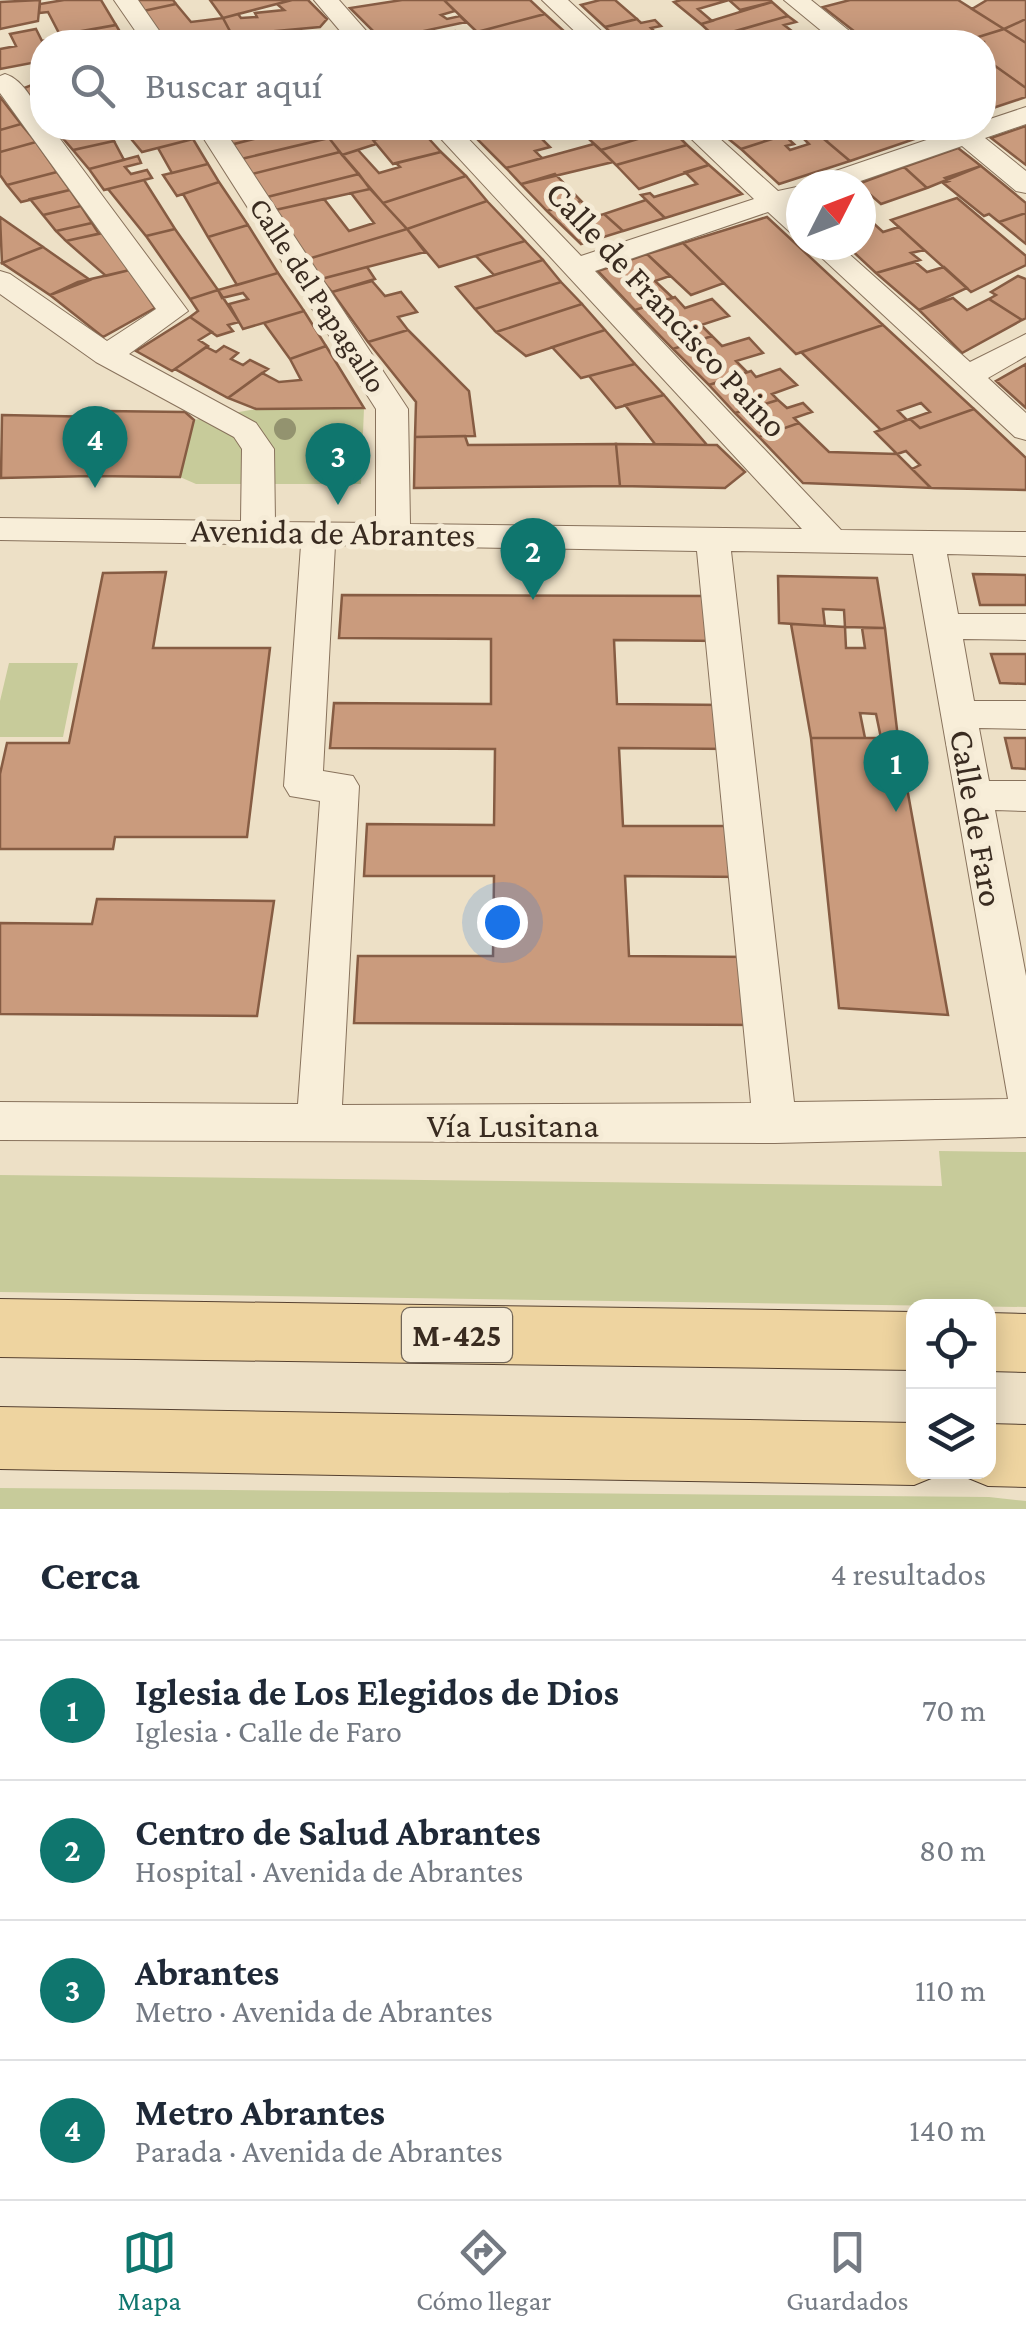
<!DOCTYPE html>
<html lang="es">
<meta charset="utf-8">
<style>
:root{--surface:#fff;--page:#f6f6f7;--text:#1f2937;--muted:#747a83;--line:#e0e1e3;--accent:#0f766e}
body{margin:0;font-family:"Crimson Pro",serif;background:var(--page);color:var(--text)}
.controls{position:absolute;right:30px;bottom:30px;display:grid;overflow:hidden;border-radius:20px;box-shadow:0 5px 25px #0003}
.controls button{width:90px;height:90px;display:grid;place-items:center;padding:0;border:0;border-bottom:2px solid var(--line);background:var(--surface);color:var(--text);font:50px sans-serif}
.compass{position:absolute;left:786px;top:170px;width:90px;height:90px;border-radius:50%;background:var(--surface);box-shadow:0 5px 25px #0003;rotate:48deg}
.you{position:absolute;left:502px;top:922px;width:35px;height:35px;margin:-25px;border:8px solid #fff;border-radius:50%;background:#1a73e8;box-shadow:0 0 0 15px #1a73e833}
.badge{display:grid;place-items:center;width:65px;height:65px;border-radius:50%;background:var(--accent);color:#fff;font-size:32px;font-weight:700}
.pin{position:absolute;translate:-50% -82px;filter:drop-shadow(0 2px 5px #0008)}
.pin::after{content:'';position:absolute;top:52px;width:35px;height:30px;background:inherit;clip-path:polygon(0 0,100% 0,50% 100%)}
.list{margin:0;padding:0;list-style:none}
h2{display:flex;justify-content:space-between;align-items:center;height:130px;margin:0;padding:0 40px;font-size:42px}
h2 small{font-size:32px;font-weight:400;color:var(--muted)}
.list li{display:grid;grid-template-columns:65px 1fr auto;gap:30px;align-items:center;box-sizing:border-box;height:140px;padding:0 40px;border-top:2px solid var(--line)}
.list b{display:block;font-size:38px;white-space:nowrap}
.list p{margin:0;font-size:32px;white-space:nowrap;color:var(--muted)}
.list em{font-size:32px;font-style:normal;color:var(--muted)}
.icon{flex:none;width:55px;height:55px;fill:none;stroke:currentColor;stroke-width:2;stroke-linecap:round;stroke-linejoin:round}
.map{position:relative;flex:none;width:1026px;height:1509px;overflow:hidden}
.search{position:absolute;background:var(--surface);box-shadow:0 5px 25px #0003;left:30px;right:30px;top:30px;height:110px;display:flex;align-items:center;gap:25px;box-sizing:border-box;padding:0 35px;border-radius:40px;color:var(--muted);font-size:38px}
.sheet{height:690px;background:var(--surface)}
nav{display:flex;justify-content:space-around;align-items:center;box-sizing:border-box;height:140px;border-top:2px solid var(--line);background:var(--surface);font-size:28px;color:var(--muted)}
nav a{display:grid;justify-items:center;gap:5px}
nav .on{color:var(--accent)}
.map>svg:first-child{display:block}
.green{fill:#c7cb9a}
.building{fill:#ca9b7d;stroke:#865c43;stroke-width:2.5}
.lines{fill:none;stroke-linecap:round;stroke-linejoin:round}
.minor-casing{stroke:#88725c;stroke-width:2}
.major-casing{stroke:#564130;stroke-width:2}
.minor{fill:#f8eed9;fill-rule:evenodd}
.major{fill:#eed4a0;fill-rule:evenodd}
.tree{fill:#93936f}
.labels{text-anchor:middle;stroke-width:10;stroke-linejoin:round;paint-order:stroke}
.far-street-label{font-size:30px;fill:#392b20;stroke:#f5ebd6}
.shield{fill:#f5ebd6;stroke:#716557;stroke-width:2.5}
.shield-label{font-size:32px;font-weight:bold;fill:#392b20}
.street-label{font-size:35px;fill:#392b20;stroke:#f5ebd6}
</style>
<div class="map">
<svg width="1026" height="1509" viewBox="0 0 1026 1509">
<rect width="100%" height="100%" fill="#ede0c6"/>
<path class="green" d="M364,408L361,484H196L180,477L194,420L256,409Z
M9,663H78L63,737H0V701Z
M939,1151L1026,1152V1307L0,1292V1175L942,1186Z
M0,1488L989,1497L1026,1501V1509H0Z"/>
<path class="building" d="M40,0L38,21L0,29V2Z
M64,0H101L116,25L60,35L48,12L39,13L40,4Z
M136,0H173L176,4L143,11Z
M210,0H292L223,18Z
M292,0H308L327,19L320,27L232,35L223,18L238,14L241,18L257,17L255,13L284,10L277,4Z
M444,0H530L545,14L477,32Z
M444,0L455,11L441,15L447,19L460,16L466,22L382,40L350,8L402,0Z
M600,0H615L637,19L605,27L581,5Z
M681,0H770L772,2L740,10L729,0L698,9L712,21L701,24L674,2Z
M850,0H958L1004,29L962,42H868L823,7Z
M987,0H1026V19L1004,29L972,9Z
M772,2L788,16L715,37L701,24Z
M176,4L191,22L223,18L232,35L173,41L158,37L143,11Z
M545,14L564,31L521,42H487L477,32Z
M788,16L796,22L784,25L801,38L815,34L824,42L700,41Z
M637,19L641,23L655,20L661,26L651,28L656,33L620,42L605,27Z
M1026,19V43L1004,29Z
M116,25L126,42H63L86,38L82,31Z
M36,29L42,41L54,39L56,42H42V61L0,69V49L16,46L10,34Z
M1004,29L1026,43V88L984,58V42H962Z
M455,31L467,42L382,40L413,33L418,39Z
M564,31L578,42H521Z
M662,32L672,42H620L656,33Z
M991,63L1026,88V97L984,111V65Z
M42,81V113L24,88Z
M0,97L21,124L0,130Z
M21,124L36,142L0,152V130Z
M1026,126V165L991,138Z
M54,128H103L114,141L73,150Z
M149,128H186L193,139L142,152L127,134Z
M228,128H297L230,145L218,130Z
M297,128H321L329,138L241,159L230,145Z
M349,128H418L420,129L373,140L376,144L342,155L326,134Z
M513,128L519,133L532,129L550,147L535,151L542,158L506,168L476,138Z
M593,128H669L671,129L601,150L580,131Z
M715,128H753L759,132L780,128L788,134L741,149Z
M864,128H933L938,131L850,161L825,140Z
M420,129L441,152L393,164L373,140Z
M671,129L687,145L616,165L601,150Z
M818,134L850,161L779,184L741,149L784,135L794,144L786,146L790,150L809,144L804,139Z
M329,138L340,152L252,174L241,159Z
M193,139L208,164L172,173L158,148Z
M114,141L124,160L89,169L73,150Z
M36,142L57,172L7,185L0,175V152Z
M594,144L613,162L521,184L506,168Z
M687,145L709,165L639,189L616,165Z
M958,148L981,166L927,188L904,167Z
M358,150L379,173L400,167L396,163L441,152L466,176L383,203L342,155Z
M340,152L359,174L267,197L252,174Z
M138,156L141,163L125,167L131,174L147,170L152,178L104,190L89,169Z
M208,164L219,182L177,196L163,175Z
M709,165L742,194L665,218L641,195L650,193L654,197L697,184L685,172Z
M981,166L1026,203V213L999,222L989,214L984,216L943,183L949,181L945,178Z
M904,167L927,188L881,204L858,184Z
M57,172L70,190L21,202L7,185Z
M359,174L370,189L275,210L267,197Z
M555,174L581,201L547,211L521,184Z
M466,176L487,201L407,229L383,203Z
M144,180L175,229L146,236L108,189Z
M219,182L248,225L208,237L183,194Z
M370,189L407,229L308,259L275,210L324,199L349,231L374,223L351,193Z
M70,190L81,206L43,215L30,199Z
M957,198L1026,256V265L971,292L891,220Z
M646,200L665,218L623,231L604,214Z
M487,201L525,241L439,267L407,229Z
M581,201L596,216L604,214L623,231L581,244L547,211Z
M81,206L92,223L56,231L43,215Z
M861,212L883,232L899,227L924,250L911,253L920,260L876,273L846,245H861Z
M1026,213V244L999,222Z
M0,217L43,247L2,263Z
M767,217L883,325L796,354L683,243Z
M92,223L99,234L66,241L56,231Z
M248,225L278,273L237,285L208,237Z
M175,229L218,290L190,299L146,236Z
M407,229L425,252L321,279L308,259Z
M102,233L130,270L106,276L66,241Z
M525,241L543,260L494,275L476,256Z
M683,243L724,283L691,295L647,254Z
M43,247L90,280L50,295L2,263Z
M647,254L670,276L655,281L673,298L635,310L598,271Z
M543,260L561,282L475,309L456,287Z
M915,262L927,272L944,267L967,288L919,310L876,273Z
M367,267L375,279L332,292L321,279Z
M130,270L155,308L103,337L50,295L78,282Z
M278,273L304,311L243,329L229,304L248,299L243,293L222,298L218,290Z
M1018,276L1026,279V318L1022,320L989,299L996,295L991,292Z
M372,281L385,296L401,292L417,312L398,317L408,330L368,342L332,292Z
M561,282L582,304L496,332L475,309Z
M218,290L239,322L228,325L233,331L217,336L190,317L198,311L190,299Z
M675,297L685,308L712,299L729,316L701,325L712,336L673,349L635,310Z
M953,298L967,310L989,299L1022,320L962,353L919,310Z
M582,304L605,330L526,356L496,332Z
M304,311L326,346L290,359L264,323Z
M190,317L212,332L199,340L208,346L172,371L136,351Z
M883,325L974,409L920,428L910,419L930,412L921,403L898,411L907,420L881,430L801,352Z
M408,330L469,391L475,436L415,437L416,402L368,342Z
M605,330L635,364L581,378L552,347Z
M712,336L722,346L749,338L763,353L736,361L747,372L709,385L673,349Z
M224,346L238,353L231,359L243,365L250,360L268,369L228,398L175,369L206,347L216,352Z
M326,346L364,408L256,409L228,398L262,373L279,382L301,380L290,359Z
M635,364L664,395L616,408L589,376Z
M1026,364V408L996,381Z
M780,369L797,385L772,394L778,400L735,413L709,385L751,371L756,377Z
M664,395L707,445L655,444L625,405Z
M778,400L787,408L803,403L812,412L794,418L799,423L759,437L735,413Z
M974,409L1026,458V490L931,488L912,469L920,465L906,451L897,454L875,432L910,419L920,428Z
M103,411L185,412L194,420L180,477L91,476Z
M2,415L102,417L91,476L1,478Z
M799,423L829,452L897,454L931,488L803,483L759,437Z
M465,436L468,445L616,444L620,486L414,488L415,437Z
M616,444L717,445L745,472L725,488L620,486Z
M166,572L153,648H270L247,837H115L113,849H0V774L7,743H69L103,573Z
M973,574L1026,575V605H980Z
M778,576L877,578L885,628L845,627L844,610L823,609L825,626L779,623Z
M342,595L719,596L724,641L614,640L617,704L729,705L734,749L619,748L623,826H742L747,877L625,876L629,956L756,957L763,1025L354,1023L358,956H493L494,876H364L367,824L494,825L495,749L330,748L334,703L491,704V639L339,638Z
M791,624L845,627L846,648H865L862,628H885L898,738H881L876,714L860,713L865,738H811Z
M991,654H1026V684L1000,683Z
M811,738H898L948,1015L839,1008Z
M1005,738H1026V769L1012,768Z
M97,899L274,901L257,1016L0,1014V923L92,924Z"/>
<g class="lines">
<defs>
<path id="minor" d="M114,0H138L167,42H143Z
M314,0H339L376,42H291L294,37L341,32Z
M542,0H568L613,42H586Z
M784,0H811L863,42H835Z
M5,74C23,79 42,110 42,128H52L188,311L129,354L256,423L274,449L275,522L376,523V409L197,128H223L408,409L410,524L802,529L431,128H458L581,256L754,199L680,128H708L778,191L806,185H801V201L792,204L801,212V235L791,233L768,212L595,271L841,530L1026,532V556L947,554L958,614H1026V640L963,639L974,701H1026V729L979,728L989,781H1026V811L995,810L1026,976V1137L775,1143L0,1140V1102L298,1104L320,801L290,796L284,786L301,545L0,540V518L241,521L242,449L234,437L96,362L0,294V271L10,274L107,341L156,309L0,93V76ZM335,545L697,551L751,1103L342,1105L359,786L353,776L323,771ZM731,551L913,554L1008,1099L794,1102Z
M1026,107V124L985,138L1026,171V193L1016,191L962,146L849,185H808L812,179L947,133L944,128H984V121Z
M808,245H839L970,362L1026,334V356L988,378L1026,413V440L1015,437Z"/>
<path id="major" d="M0,1299L914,1312V1370L0,1357Z
M988,1313L1026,1314V1372L988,1371Z
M0,1407L914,1423V1472H938L936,1476L914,1485L0,1469Z
M988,1424L1026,1425V1487L988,1486L966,1477L963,1472H988Z"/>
</defs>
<use href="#minor" class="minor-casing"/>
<use href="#major" class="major-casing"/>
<use href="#minor" class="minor"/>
<use href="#major" class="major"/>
</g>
<g class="tree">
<circle cx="285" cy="429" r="11"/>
<circle cx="338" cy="457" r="11"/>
</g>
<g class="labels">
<g class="far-street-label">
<text transform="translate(318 295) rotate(57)" y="10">Calle del Papagallo</text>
</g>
<rect class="shield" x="402" y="1308" width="110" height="54" rx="8"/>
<g class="shield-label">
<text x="457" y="1346">M-425</text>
</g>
<g class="street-label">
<text transform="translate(667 309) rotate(47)" y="12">Calle de Francisco Paino</text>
<text transform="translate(333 532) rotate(1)" y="12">Avenida de Abrantes</text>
<text transform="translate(977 818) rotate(80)" y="12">Calle de Faro</text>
<text x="513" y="1137">Vía Lusitana</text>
</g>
</g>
</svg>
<div class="controls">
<button><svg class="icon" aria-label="locate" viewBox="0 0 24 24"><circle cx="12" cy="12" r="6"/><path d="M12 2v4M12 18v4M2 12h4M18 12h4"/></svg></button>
<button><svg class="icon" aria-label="layers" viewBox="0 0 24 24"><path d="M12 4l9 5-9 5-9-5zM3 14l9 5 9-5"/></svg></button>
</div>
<svg class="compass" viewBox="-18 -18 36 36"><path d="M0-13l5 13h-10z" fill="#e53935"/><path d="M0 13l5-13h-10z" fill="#747a83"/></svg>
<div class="you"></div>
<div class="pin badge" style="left:896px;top:812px">1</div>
<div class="pin badge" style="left:533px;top:600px">2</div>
<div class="pin badge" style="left:338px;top:505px">3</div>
<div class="pin badge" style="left:95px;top:488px">4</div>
<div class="search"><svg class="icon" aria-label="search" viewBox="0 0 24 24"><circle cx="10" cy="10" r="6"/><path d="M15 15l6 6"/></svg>Buscar aquí</div>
</div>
<section class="sheet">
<h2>Cerca<small>4 resultados</small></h2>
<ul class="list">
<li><span class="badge">1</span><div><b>Iglesia de Los Elegidos de Dios</b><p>Iglesia · Calle de Faro</p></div><em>70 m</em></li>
<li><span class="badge">2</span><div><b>Centro de Salud Abrantes</b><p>Hospital · Avenida de Abrantes</p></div><em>80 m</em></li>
<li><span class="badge">3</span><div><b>Abrantes</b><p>Metro · Avenida de Abrantes</p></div><em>110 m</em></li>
<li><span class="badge">4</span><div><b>Metro Abrantes</b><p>Parada · Avenida de Abrantes</p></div><em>140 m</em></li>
</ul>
</section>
<nav>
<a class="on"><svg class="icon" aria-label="map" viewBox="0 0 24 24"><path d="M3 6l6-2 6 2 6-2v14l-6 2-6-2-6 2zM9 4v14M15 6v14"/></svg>Mapa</a>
<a><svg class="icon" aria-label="directions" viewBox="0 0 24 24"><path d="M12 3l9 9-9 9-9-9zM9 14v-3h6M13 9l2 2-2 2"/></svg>Cómo llegar</a>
<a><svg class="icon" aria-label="saved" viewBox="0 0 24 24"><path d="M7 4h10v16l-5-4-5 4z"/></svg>Guardados</a>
</nav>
